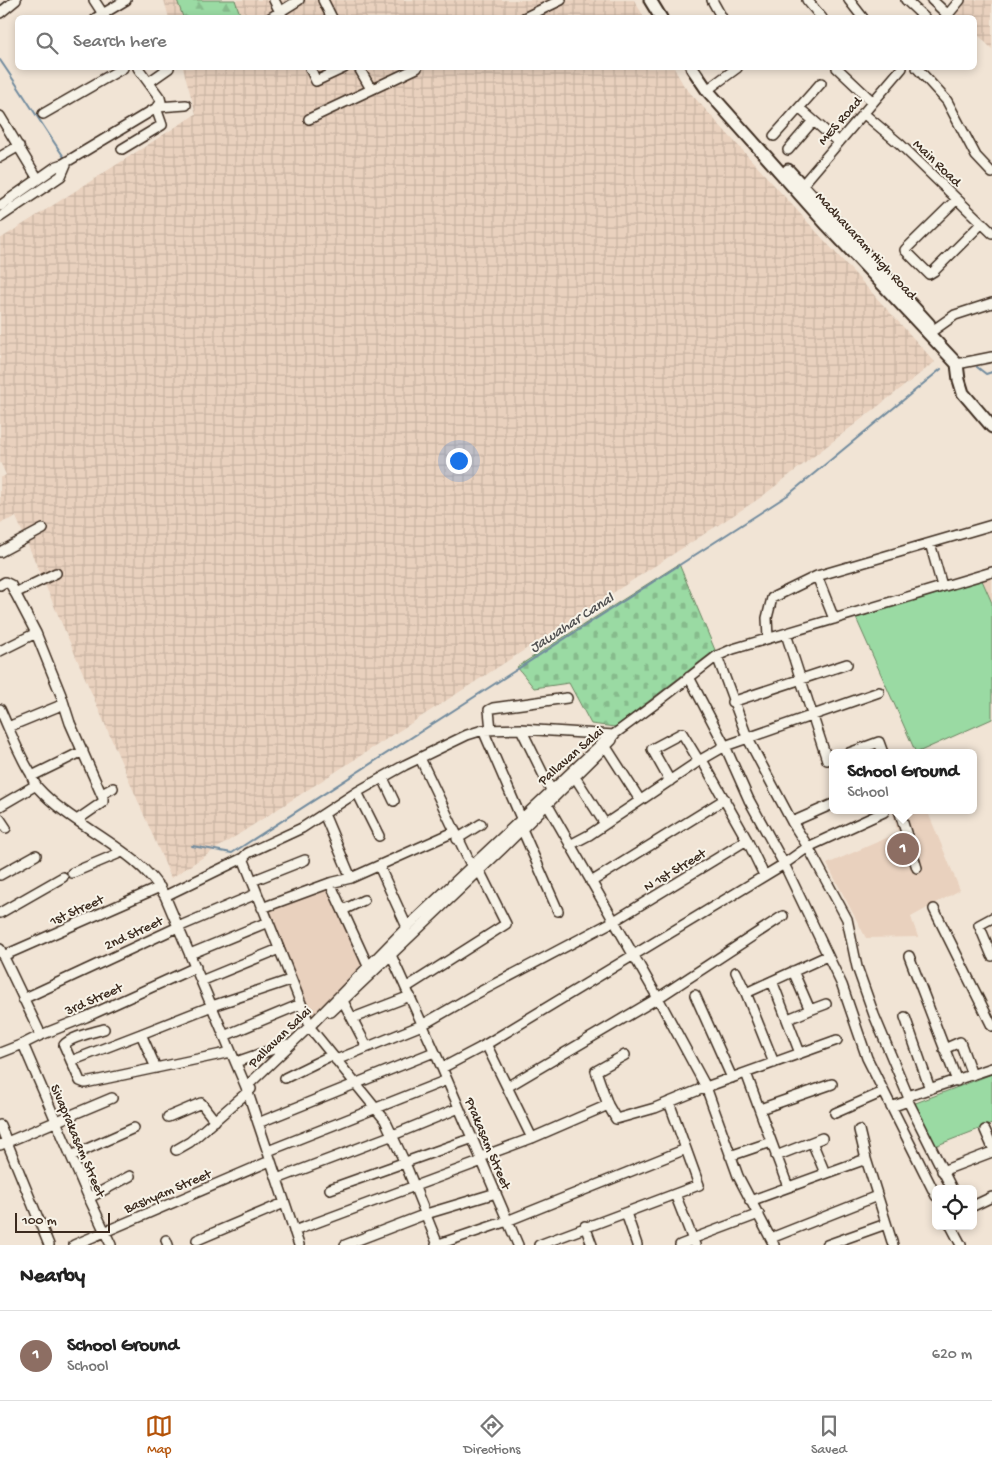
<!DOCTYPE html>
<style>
:root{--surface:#fff;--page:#f6f6f6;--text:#222;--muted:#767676;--line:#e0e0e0;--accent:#b45309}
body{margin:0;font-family:"Gochi Hand",sans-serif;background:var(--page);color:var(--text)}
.controls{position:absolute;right:15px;bottom:15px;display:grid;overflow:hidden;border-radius:8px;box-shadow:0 2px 8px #0003}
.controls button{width:45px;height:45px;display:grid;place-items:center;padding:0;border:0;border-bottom:1px solid var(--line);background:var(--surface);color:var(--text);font:25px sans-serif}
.scale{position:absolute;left:15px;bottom:12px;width:95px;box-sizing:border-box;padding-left:5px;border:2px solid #3b2a1e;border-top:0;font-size:14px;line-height:18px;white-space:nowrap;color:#3b2a1e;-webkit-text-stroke:4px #f7f3e8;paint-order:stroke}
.you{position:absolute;left:458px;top:460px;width:18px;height:18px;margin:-12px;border:4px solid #fff;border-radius:50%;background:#1a73e8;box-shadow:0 0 0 8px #1a73e833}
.badge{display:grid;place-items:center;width:32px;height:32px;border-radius:50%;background:var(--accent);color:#fff;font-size:16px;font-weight:700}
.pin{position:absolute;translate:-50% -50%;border:2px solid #fff;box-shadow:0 1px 5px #0006}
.popup{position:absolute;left:829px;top:749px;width:148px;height:65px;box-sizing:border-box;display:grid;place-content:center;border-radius:8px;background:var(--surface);filter:drop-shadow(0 1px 4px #0005);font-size:16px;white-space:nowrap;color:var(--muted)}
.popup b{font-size:19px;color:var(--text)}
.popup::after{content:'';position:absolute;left:50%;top:100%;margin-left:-10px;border:10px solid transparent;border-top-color:var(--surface)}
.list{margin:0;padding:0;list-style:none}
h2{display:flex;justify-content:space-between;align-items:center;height:65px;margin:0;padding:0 20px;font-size:21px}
h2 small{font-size:16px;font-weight:400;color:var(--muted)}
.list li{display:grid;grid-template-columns:32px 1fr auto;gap:15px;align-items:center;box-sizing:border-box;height:90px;padding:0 20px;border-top:1px solid var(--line)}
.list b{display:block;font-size:19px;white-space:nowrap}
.list p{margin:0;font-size:16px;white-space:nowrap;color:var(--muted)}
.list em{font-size:16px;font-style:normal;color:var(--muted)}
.icon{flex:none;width:28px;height:28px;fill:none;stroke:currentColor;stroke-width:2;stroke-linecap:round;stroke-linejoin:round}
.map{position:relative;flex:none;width:992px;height:1245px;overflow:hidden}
.search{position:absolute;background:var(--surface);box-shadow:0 2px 8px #0003;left:15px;right:15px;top:15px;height:55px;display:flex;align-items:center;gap:12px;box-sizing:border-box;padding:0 18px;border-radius:8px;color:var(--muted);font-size:19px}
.sheet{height:155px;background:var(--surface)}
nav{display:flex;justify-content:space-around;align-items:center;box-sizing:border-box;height:70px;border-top:1px solid var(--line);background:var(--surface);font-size:14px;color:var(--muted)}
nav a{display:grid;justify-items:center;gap:2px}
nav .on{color:var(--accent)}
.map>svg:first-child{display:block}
.built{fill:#e9d1be}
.industrial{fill:url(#industrial-grid)}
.forest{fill:url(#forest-firs);stroke:#6a8260}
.cemetery{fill:url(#cemetery-stones);stroke:#6a8260}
.green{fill:#9adaa3;stroke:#6a8260}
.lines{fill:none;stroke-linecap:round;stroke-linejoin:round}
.stream{stroke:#718b9e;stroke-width:2}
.minor-casing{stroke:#3b2a1e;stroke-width:12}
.major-casing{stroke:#3b2a1e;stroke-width:15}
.minor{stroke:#f7f3e8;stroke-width:9}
.major{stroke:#f7f3e8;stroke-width:11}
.labels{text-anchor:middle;stroke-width:4;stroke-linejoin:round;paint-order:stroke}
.street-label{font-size:14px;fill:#3b2a1e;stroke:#f7f3e8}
.water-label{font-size:15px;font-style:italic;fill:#525253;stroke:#f7f3e8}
</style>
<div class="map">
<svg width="992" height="1245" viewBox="0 0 992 1245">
<defs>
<pattern id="industrial-grid" width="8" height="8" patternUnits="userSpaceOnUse" patternTransform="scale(1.25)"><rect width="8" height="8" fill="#e9d1be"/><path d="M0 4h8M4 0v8" fill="none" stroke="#c9b4a3"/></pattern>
<pattern id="forest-firs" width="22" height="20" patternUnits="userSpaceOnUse" patternTransform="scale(1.25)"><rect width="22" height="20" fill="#9adaa3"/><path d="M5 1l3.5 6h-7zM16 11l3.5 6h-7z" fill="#86bb8c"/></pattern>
<pattern id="cemetery-stones" width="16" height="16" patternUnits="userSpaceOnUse" patternTransform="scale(1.25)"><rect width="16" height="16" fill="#9adaa3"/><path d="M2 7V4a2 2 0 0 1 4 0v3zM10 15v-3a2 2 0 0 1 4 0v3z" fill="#86bb8c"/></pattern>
</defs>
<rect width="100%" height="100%" fill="#f1e4d5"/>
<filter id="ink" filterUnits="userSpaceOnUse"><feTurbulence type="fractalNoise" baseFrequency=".02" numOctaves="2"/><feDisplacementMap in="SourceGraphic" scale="10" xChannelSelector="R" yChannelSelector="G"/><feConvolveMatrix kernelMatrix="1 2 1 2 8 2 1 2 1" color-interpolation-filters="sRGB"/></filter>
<g filter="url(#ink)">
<path class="built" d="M992,576V603L981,578Z
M892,810H927L960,890L911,917L918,937L866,938L827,864L898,833Z
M330,882L366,965L311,1023L265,908Z"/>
<path class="industrial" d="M164,0H634L644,17L169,18Z
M967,0H992V49L975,32L974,18L959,17L955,14Z
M183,68H674L684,86L935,362L760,498L171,878L16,517L0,523V478L6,475L0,462V239L196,114Z"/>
<path class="forest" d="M177,0H235L241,17H183Z"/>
<path class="cemetery" d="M679,564L715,650L615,727L591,724L569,683L534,688L517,667Z"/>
<path class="green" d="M981,578L992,603V719L916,753L856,618Z
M992,1074V1124L935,1146L913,1104Z"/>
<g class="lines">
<path class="stream" d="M0,6L8,0
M0,60C22,92 42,125 64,157L62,161
M16,200L58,172L59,170
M977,367L986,374L992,372
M192,846L232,853L788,495L941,369"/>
<defs>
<path id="minor" d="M94,0L105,17
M274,0L283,18
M323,0L332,18
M712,0L722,18
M807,0L822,18
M849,0L863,18
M906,0L925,18
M932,0L948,15
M0,13L16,0
M96,18L126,0
M270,18L299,0
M524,18L561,0
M945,18L960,0
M138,68L160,98L161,102L158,107
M310,68L316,81L344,68
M359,68L371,89
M837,68L873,102
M917,68L947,101L976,156L992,173
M149,82L169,68
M707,90L737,68
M799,108L838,142
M863,113L900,144L992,233
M43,114L123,68
M0,116L38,179
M309,119L417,68
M774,136L821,83
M122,149L162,125L156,108
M788,150L813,121
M0,157L19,146
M799,189L902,68
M957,199L905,250L929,274L934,271L982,223
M0,206L57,166L63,164L158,107L186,105
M0,217L61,176L67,162
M928,334L955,315L992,303
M957,364L992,357
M930,543L942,586
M0,552L43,529
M817,576L834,619
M0,585L5,582L11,585L36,633L61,695L70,723L103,798V802L77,820
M15,593L56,573
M786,634L827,760L833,758
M768,638L767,618L772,598L817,576L992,525
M0,651L36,633
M717,656L747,737L792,822L808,847L847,919L857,967L874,1015L908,1096L992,1068
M689,677L725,746L749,800L784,864L842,985L867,1058L936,1196
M732,702L847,664
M0,709C10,731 18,753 31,774C33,779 34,784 38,788C74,828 138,848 165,896L246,1087L299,1245
M8,727L64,704
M521,729L551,790
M483,730L521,818
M491,730L489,710L493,708L567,698
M606,747L640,800
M849,753L879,742L883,753
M420,758L472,867
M702,760L747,840L764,875
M32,776L83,751
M575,777L605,824
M383,778L394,801
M670,781L652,749L682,733L699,761
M357,792L379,836
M102,794L113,788
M547,804L658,998L706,1087L738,1176L774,1245
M0,806L36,785
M899,810L917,868
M324,814L351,878
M0,819L6,828
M792,822L833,804
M522,829L558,911
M457,839L481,824
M570,845L589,835L699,761L725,746L879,692
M243,858L310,1026
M379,866L407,927
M72,873L122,852
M0,875L36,855
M252,881L305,860
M591,882L725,799
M330,883L368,966
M165,896L243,858L248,853L302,828L357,792L405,765L467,735L483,730L521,729L614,735
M262,908L330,883L351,878L454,832
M934,909L992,1026
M343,910L364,900
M0,913L63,877
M992,918L979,925L992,956
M0,949L41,1035
M190,954L268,922
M391,955L442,1068L518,1245
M3,956L160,887
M909,956L957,1081
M736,972L746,993L774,1063
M201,981L279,949
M772,981L800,1053
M407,987L506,924L479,870
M746,993L827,956
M695,995L732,1078
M23,999L178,927L256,894
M343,1001L367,1047
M810,1010L826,1004
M331,1012L502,849L612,740
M905,1017L930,1089
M353,1018L410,996
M788,1019L810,1010L793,971
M104,1029C94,1032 70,1037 64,1045L80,1081L85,1083L231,1052
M312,1030L385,1120L405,1163L438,1245
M224,1036L301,1004
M23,1044L89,1198L111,1245
M486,1044L532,1138
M944,1049L960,1042L972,1075
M0,1053L23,1044L41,1035L86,1017L196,967
M336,1060L422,1025L474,995L614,921L747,840
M71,1061L141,1034
M236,1062L288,1044
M156,1068L141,1034L212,1006L290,980
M442,1068L480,1048L784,864L808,847L884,812
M746,1073L788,1187
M285,1078L332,1055
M246,1087L310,1026L407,927L601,744L655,704L717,656L733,649L992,572
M507,1087L658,998L783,916
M908,1096V1101L952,1189
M669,1102L686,1149
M608,1105L596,1071L625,1055
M891,1107L908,1101
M760,1109L832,1084
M835,1113L883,1092
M168,1117L201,1103L215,1121
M258,1123L434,1052
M0,1125L49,1245
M985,1130L992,1146
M812,1142L825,1173
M0,1145L112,1098
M176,1150L190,1142L251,1089
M268,1151L447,1080
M71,1156L134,1128
M730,1156L771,1142
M776,1156L822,1138
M481,1157L532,1138L608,1105L616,1119L655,1108L706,1087L837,1040
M866,1159L893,1245
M942,1171L992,1152
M277,1179L393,1135L459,1108
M330,1189L473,1138
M89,1198L130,1176
M750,1201L866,1159L859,1130
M973,1206L992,1197
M626,1213L637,1245
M585,1226L592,1245
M951,1226L961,1245
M294,1231L482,1161
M771,1238L877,1196
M692,1239L759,1214
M166,1240L168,1245
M197,1240L284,1203
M74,1245L270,1161
M345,1245L426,1214L496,1193
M436,1245L507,1221L686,1149L699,1185L675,1194
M539,1245L675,1194L695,1245
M680,1245L693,1240
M827,1245L886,1224"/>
<path id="major" d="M650,0L661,18
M692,68L707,90L827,225L957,364L959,380L963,393L992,427
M788,170L929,324"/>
</defs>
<use href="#minor" class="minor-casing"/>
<use href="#major" class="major-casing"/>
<use href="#minor" class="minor"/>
<use href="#major" class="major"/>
</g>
</g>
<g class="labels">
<g class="street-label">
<text transform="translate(839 120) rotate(-49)" y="5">MES Road</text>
<text transform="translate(938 162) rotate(44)" y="5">Main Road</text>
<text transform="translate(867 245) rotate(47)" y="5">Madhavaram High Road</text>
<text transform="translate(570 755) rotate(-41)" y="5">Pallavan Salai</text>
<text transform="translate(674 869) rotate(-31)" y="5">N 1st Street</text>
<text transform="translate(76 909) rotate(-24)" y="5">1st Street</text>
<text transform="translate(133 932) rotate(-25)" y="5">2nd Street</text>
<text transform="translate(93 998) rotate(-24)" y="5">3rd Street</text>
<text transform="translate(279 1036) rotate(-44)" y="5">Pallavan Salai</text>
<text transform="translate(79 1140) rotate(67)" y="5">Sivaprakasam Street</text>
<text transform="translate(489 1143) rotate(67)" y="5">Prakasam Street</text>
<text transform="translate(167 1190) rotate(-23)" y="5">Bashyam Street</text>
</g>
<g class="water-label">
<text transform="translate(571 622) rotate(-33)" y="5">Jawahar Canal</text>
</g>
</g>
</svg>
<div class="controls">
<button><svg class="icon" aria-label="locate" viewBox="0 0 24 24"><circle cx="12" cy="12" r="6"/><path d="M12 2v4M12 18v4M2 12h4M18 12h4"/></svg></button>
</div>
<div class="scale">100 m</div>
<div class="you"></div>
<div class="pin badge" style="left:903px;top:849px;background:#8d6e63">1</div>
<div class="popup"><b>School Ground</b>School</div>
<div class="search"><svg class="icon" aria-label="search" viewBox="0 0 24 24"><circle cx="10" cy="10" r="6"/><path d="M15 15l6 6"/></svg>Search here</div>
</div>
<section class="sheet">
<h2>Nearby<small></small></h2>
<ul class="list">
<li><span class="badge" style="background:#8d6e63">1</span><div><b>School Ground</b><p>School</p></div><em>620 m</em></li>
</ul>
</section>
<nav>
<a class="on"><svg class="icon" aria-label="map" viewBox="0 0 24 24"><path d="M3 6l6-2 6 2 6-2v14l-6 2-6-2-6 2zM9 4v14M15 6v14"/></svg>Map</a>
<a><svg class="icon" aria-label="directions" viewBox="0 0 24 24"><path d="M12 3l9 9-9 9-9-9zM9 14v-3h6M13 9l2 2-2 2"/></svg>Directions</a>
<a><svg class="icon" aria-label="saved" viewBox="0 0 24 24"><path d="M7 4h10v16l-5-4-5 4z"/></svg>Saved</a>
</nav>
